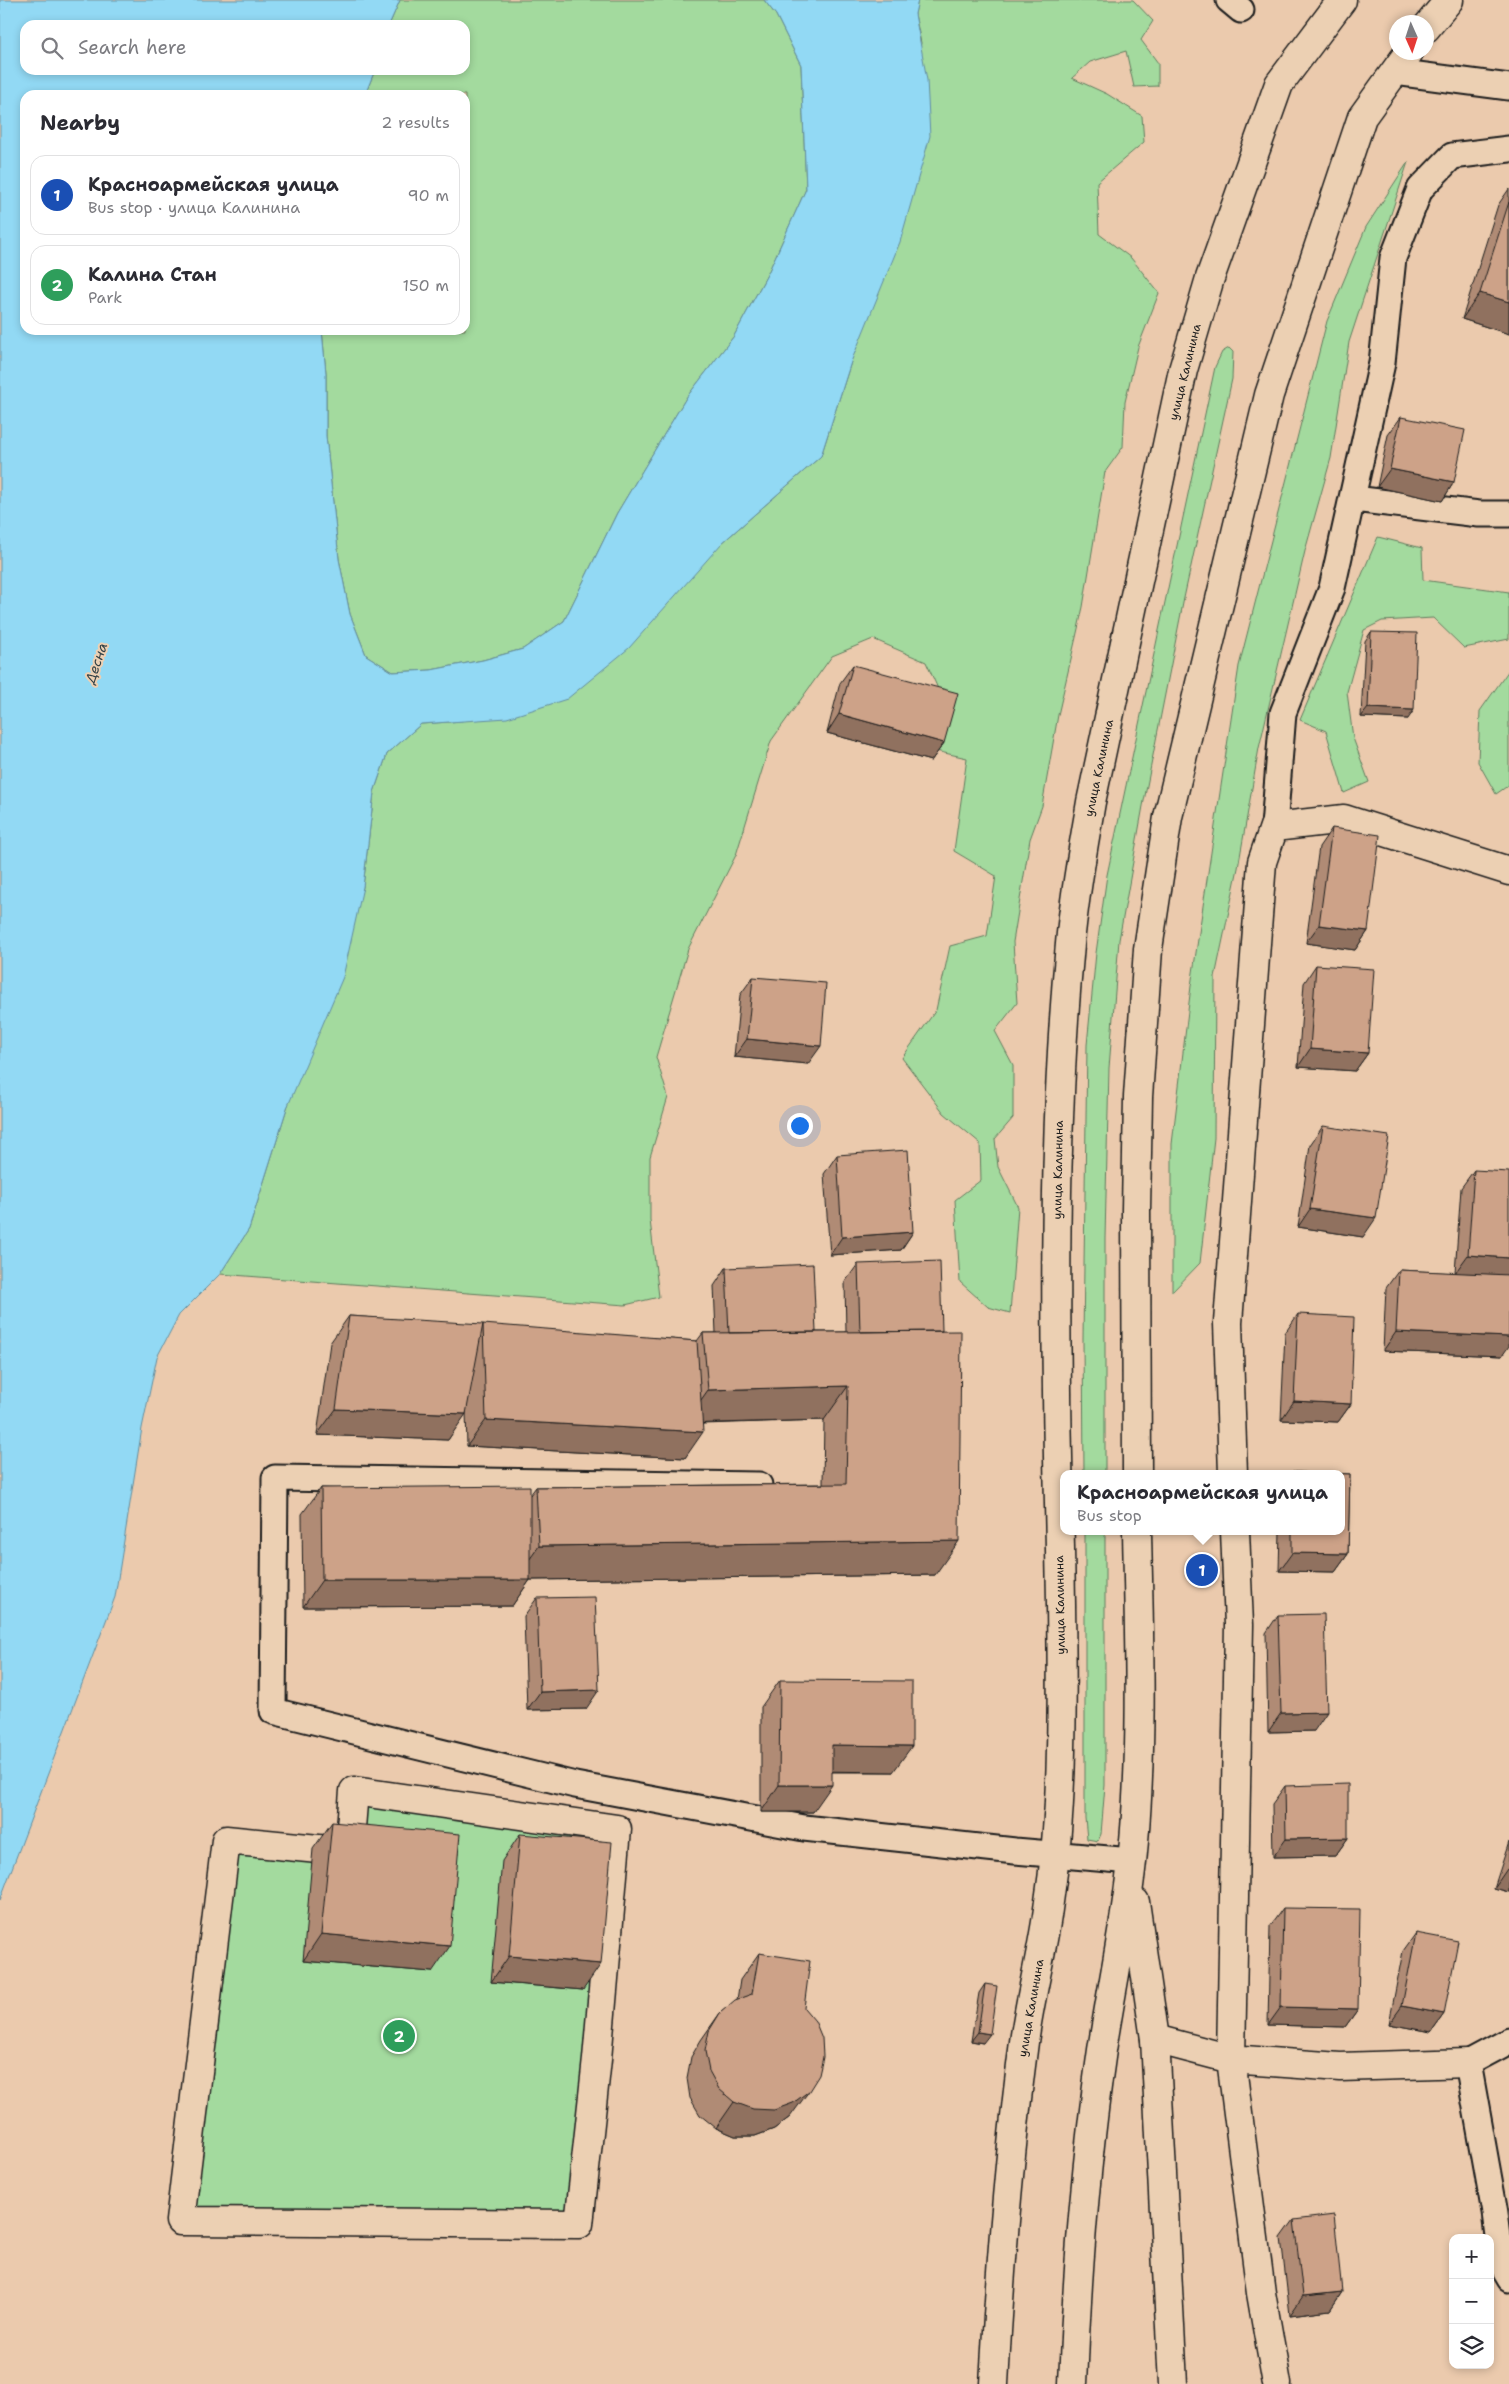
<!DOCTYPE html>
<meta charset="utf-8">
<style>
:root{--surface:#fff;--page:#f7f7f7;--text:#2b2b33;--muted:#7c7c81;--line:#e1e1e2;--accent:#ea580c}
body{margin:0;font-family:"Shantell Sans",sans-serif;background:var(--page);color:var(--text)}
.controls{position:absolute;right:15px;bottom:15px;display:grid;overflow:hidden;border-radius:10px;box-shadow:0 2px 8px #0003}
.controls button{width:45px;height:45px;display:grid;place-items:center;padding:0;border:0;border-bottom:1px solid var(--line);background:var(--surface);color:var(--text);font:25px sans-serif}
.compass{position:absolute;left:1389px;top:15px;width:45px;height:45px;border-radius:50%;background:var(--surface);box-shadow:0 2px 8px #0003;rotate:177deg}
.you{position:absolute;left:799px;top:1125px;width:18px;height:18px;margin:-12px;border:4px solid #fff;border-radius:50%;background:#1a73e8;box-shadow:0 0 0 8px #1a73e833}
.badge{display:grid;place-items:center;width:32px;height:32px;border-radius:50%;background:var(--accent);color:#fff;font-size:16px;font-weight:700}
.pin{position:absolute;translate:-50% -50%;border:2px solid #fff;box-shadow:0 1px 5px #0006}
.popup{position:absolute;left:1060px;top:1470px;width:285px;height:65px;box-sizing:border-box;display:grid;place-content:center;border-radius:10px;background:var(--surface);filter:drop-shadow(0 1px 4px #0005);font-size:16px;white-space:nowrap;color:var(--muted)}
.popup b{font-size:19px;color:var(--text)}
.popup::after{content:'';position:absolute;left:50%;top:100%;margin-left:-10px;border:10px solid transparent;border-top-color:var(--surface)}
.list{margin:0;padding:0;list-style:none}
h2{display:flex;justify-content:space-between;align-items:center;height:65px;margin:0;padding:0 20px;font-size:21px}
h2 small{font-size:16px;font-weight:400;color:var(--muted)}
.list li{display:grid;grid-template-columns:32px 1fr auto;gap:15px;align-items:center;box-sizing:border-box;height:80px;margin:0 10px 10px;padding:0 10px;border:1px solid var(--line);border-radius:15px}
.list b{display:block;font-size:19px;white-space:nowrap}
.list p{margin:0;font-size:16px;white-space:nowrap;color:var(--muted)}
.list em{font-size:16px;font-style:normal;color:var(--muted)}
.icon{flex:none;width:28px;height:28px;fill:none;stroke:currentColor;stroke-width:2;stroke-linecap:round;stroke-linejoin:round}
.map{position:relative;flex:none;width:1509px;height:2384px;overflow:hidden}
.search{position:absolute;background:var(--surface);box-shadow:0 2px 8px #0003;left:20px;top:20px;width:450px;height:55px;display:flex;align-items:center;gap:12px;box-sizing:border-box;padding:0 18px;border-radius:15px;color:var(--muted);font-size:19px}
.panel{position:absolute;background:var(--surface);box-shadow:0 2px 8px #0003;left:20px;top:90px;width:450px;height:245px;border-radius:15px}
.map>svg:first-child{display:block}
.green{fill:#a3da9e;stroke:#607b5d}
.water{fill:#92d9f4;stroke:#638d9e}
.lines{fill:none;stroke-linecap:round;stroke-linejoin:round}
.service-casing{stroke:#1c1c1c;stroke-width:29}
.pedestrian-casing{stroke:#1c1c1c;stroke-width:31}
.minor-casing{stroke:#1c1c1c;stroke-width:31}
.primary-casing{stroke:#1c1c1c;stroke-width:31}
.service{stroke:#ecd0b3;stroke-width:25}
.pedestrian{stroke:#ecd0b3;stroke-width:28}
.minor{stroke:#ecd0b3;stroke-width:28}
.primary{stroke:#ecd0b3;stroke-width:28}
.wall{fill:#b08b75;stroke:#1c1c1c}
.shaded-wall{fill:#90715f;stroke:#1c1c1c}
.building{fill:#cda288;stroke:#1c1c1c}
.labels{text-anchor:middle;stroke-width:4;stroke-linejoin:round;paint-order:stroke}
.street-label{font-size:12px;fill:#1c1c1c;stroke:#ecd0b3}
.water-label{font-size:14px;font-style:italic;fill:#344247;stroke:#ecd0b3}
</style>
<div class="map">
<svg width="1509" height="2384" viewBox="0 0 1509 2384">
<rect width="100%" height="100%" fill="#ebcaad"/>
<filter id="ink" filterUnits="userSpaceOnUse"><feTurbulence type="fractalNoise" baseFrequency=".02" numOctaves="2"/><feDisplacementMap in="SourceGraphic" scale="10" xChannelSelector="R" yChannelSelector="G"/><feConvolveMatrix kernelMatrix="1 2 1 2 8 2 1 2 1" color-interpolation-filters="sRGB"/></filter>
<g filter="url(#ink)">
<path class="green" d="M400,0H764L776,15L801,65L806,189L768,273L734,336L686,398L617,513L564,621L523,649L483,660L431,670L393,672L366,655L350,614L339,559L326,436V373L322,330H465V95H365L375,70H465V25H389Z
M918,0H1133L1153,21L1141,40L1158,63V86L1134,87L1126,51L1090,62L1072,78L1107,94L1142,116L1144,142L1097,182L1099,234L1131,258L1159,293L1138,347L1125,402L1123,447L1105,472L1083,607L1058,715L1042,806L1030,839L1013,942L1017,1003L995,1031L1013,1065V1118L995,1139L998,1167L1018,1207L1010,1313L988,1307L960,1282L955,1200L981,1180L980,1143L944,1113L902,1058L936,1010L950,946L987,936L996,876L954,851L967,758L931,750L939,691L926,662L873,639L832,656L771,741L736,855L688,949L656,1057L668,1097L650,1157V1220L659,1297L625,1305L220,1274L249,1229L287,1108L363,887L374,792L387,754L421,724L462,721L722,543L821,456L851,362L921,43L915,14Z
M1408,162L1349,342L1331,458L1305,551L1259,748L1238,868L1215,977L1214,1138L1200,1263L1172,1292V1144L1191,986L1239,666L1327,321L1366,227Z
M1229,348L1233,352L1232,379L1184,598L1143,806L1119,940L1109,1068L1105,1238V1474H1084L1083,1339L1087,1045L1096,953L1107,875L1215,367L1222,352Z
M1378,537L1422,548L1423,580L1509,592V639L1464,648L1433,618L1382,621L1364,630L1347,692L1353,738L1369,782L1344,793L1326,731L1300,720Z
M1509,670V785L1496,794L1478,762L1480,711Z
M1085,1531H1105V1785L1101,1834L1098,1841L1087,1839L1085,1818Z
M354,1791L614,1830L579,2222L180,2221L226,1840L349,1852Z"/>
<path class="water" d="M0,0H400L389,25H25V70H375L365,95H25V330H322L326,373V436L339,559L350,614L366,655L393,672L431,670L483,660L523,649L564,621L617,513L686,398L734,336L768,273L806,189L801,65L776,15L764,0H918L915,14L927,80L930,136L900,242L851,362L821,456L722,543L629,648L567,699L507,718L421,724L387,754L374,792L363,887L343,977L287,1108L249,1229L220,1274L179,1315L157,1357L142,1428L115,1597L0,1900Z"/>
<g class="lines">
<defs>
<path id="service" d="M1229,0L1241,10
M1395,72L1509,87
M1354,499L1479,514H1509
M1274,827L1283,713L1332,588L1382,363L1393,258L1420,189L1452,156L1509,149
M759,1485L275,1478L273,1711L575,1785L804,1828L1015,1851L1132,1861
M1509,2041L1468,2063L1495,2213L1502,2267L1509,2279"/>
<path id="pedestrian" d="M354,1791L617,1829L597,2059L579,2224L180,2221L226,1840L349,1852Z"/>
<path id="minor" d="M1233,1474L1228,1323L1262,862L1274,827L1344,819L1509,871
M1235,1531L1239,1625L1231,2059L1261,2293L1277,2384
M1155,2039L1231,2059L1340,2067L1468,2063"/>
<path id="primary" d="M1426,28L1449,0
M1137,1474L1136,1210L1138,1097L1148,949L1168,817L1269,395L1362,117L1409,52
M1135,1902L1155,2039L1173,2384
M994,2384C1000,2269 1009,2156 1024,2042C1030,1998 1042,1953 1048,1909C1056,1857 1060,1803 1061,1750C1064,1630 1058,1510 1057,1391C1055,1242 1056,1092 1070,944C1074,897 1083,849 1091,802L1183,370L1210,278L1279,84L1342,0
M1073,2384C1077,2272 1086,2160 1102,2050C1113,1980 1128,1911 1134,1841C1143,1738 1139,1635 1137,1531"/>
</defs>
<use href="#service" class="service-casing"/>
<use href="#pedestrian" class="pedestrian-casing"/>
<use href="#minor" class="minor-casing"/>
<use href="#primary" class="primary-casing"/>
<use href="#service" class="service"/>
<use href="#pedestrian" class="pedestrian"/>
<use href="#minor" class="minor"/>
<use href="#primary" class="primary"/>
</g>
<path class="wall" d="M1509,189V334L1462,319L1498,205Z
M1401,417L1454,482L1442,501L1377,487L1388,435Z
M1371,632L1408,719L1361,717L1365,641Z
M853,665L944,743L931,761L827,733L840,683Z
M1332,828L1368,931L1355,950L1306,943L1319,847Z
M1316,965L1368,1053L1355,1071L1298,1067L1304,983Z
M753,977L808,1064L734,1057L740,995Z
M1323,1126L1363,1237L1298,1227L1310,1145Z
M837,1155L913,1232L901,1250L830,1255L824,1174Z
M1474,1170L1502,1356L1383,1351L1386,1288L1399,1270L1455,1273L1461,1188Z
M858,1264L935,1575L530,1580L512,1606L303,1607L302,1514L321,1488L530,1495L536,1487L823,1484L824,1420L703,1424L685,1458L467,1446L466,1412L448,1440L317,1435L330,1343L349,1316L697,1341L703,1333H716L714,1286L726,1268L816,1332H846L845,1282Z
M1298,1314L1351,1404L1338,1422L1281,1420L1285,1333Z
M1293,1472L1350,1474L1348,1554L1335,1572L1279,1571L1280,1531H1341V1474H1292Z
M537,1598L586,1709L527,1710L524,1616Z
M1278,1615L1314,1731L1268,1732L1266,1633Z
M780,1680L893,1772H832L813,1812H761V1707Z
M1285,1786L1348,1838L1335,1856L1273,1857L1272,1804Z
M332,1822L432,1972L303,1961L313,1849Z
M520,1834L583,1990L491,1982L502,1861Z
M1509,1842V1892L1494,1888Z
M1283,1908L1358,2009L1345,2027L1268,2025L1270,1926Z
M1416,1933L1444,2014L1431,2032L1389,2024L1403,1951Z
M759,1953L790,2117L774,2129L755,2136H735L716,2128L700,2115L690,2098L687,2078L691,2057L701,2040L720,2013L737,2000L740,1980Z
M985,1984L983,2043L971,2041L979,1993Z
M1294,2220L1342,2292L1330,2310L1290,2315L1281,2238Z"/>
<path class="shaded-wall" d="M1480,293L1509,302V334L1462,319Z
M1390,469L1454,482L1442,501L1377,487Z
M1368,708L1414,710L1408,719L1361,717Z
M839,714L944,743L931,761L827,733Z
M1319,925L1368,931L1355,950L1306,943Z
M747,1039L821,1046L808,1064L734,1057Z
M1310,1049L1368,1053L1355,1071L1298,1067Z
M1310,1209L1376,1218L1363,1237L1298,1227Z
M913,1232L901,1250L830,1255L842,1237Z
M1468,1255L1509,1258V1275L1507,1277L1455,1273Z
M1396,1332L1509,1337V1346L1502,1356L1383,1351Z
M848,1386L824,1420L684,1424L708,1390Z
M1294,1401L1351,1404L1338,1422L1281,1420Z
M336,1409L466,1414L448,1440L317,1435Z
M486,1420L703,1432L685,1458L467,1446Z
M959,1541L935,1575L530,1580L512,1606L303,1607L322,1580H515L539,1546Z
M1292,1553L1348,1554L1335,1572L1279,1571Z
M599,1690L586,1709L527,1710L540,1692Z
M1327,1712L1314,1731L1268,1732L1281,1713Z
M832,1745L912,1746L893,1772L813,1771Z
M779,1785H832L813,1812H761Z
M1348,1838L1335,1856L1273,1857L1286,1839Z
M1507,1869L1509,1870V1892L1494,1888Z
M321,1934L450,1946L432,1972L303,1961Z
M509,1956L601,1964L583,1990L491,1982Z
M1402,2006L1444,2014L1431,2032L1389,2024Z
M1281,2007L1358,2009L1345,2027L1268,2025Z
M978,2032L990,2034L983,2043L971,2041Z
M809,2091L790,2117L774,2129L755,2136H735L716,2128L734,2102Z
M1342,2292L1330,2310L1290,2315L1303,2296Z"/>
<path class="building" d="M1509,202V302L1480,293Z
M1401,417L1465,430L1454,482L1390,469Z
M1371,632L1417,633L1414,710L1368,708Z
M853,665L958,693L944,743L839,714Z
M1332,828L1380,835L1368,931L1319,925Z
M1316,965L1374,969L1368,1053L1310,1049Z
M753,977L826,983L821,1046L747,1039Z
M1323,1126L1389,1136L1376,1218L1310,1209Z
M908,1150L913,1232L842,1237L837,1155Z
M1474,1170L1509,1172V1258L1468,1255Z
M940,1261L942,1331L860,1332L858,1264Z
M813,1264L816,1332L729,1333L726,1268Z
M1399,1270L1509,1275V1337L1396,1332Z
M1298,1314L1354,1317L1351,1404L1294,1401Z
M349,1316L483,1324L697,1341L703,1432L486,1420L483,1324L466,1414L336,1409Z
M961,1331L959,1541L539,1546L536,1487L846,1484L848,1386L708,1390L703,1333Z
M1293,1472L1350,1474L1348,1554L1292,1553V1531H1341V1474H1293Z
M530,1486V1580H322L321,1488Z
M595,1597L599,1690L540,1692L537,1598Z
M1324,1614L1327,1712L1281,1713L1278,1615Z
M780,1680L912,1681V1746L832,1745V1785H779Z
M1348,1784V1838L1286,1839L1285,1786Z
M332,1822L460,1834L450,1946L321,1934Z
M520,1834L612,1842L601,1964L509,1956Z
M1283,1908L1360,1909L1358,2009L1281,2007Z
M1416,1933L1458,1941L1444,2014L1402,2006Z
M759,1953L810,1961L804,2008L815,2021L822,2038L823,2057L819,2075L809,2091L793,2103L774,2110L753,2109L734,2102L719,2089L709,2071L705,2051L709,2031L720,2013L735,2000L752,1994Z
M985,1984L997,1986L990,2034L978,2032Z
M1334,2215L1342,2292L1303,2296L1294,2220Z"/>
</g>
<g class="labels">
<g class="street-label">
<text transform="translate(1185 372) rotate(-76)" y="4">улица Калинина</text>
<text transform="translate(1099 768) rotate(-78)" y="4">улица Калинина</text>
<text transform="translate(1058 1170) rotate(-89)" y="4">улица Калинина</text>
<text transform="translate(1060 1605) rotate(-91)" y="4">улица Калинина</text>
<text transform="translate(1031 2008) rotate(-80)" y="4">улица Калинина</text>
</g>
<g class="water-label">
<text transform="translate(96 663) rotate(-71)" y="5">Десна</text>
</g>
</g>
</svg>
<div class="controls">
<button>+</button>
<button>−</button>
<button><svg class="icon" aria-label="layers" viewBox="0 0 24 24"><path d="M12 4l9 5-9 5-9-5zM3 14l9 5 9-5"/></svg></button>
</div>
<svg class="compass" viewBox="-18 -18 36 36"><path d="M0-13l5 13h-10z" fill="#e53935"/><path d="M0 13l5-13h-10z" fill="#7c7c81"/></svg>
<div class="you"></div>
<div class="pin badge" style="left:1202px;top:1570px;background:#1a4fb4">1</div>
<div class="popup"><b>Красноармейская улица</b>Bus stop</div>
<div class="pin badge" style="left:399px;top:2036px;background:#2e9e5b">2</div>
<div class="search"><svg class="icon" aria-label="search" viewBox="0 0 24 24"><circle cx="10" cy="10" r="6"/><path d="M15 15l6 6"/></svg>Search here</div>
<section class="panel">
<h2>Nearby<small>2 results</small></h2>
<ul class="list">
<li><span class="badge" style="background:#1a4fb4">1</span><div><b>Красноармейская улица</b><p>Bus stop · улица Калинина</p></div><em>90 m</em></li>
<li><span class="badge" style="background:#2e9e5b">2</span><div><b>Калина Стан</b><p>Park</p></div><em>150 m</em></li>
</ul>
</section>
</div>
